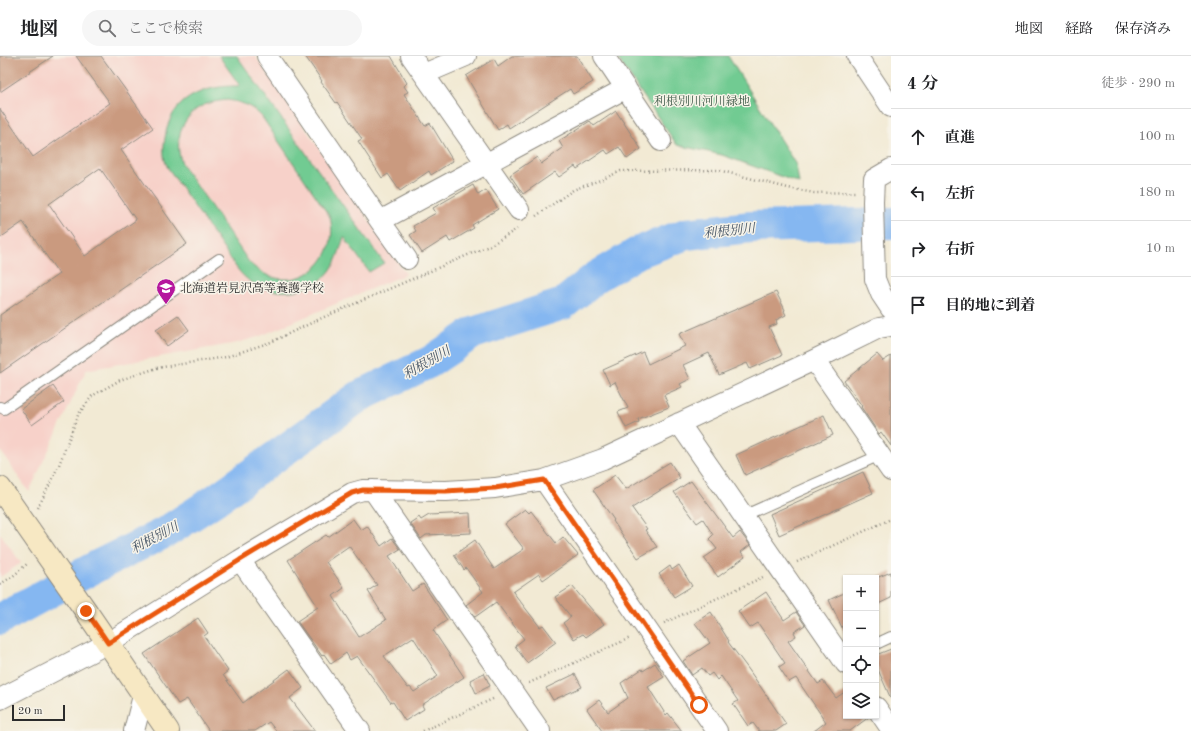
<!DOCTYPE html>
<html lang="ja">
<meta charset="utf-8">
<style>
:root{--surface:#fff;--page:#f6f6f6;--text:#202124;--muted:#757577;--line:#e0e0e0}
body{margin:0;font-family:"Old Standard TT","Noto Serif JP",serif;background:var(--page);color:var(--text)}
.controls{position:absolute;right:12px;bottom:12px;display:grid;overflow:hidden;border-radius:0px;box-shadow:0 1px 3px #0004}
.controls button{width:36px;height:36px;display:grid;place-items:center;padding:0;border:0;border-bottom:1px solid var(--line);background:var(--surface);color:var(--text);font:20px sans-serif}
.scale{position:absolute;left:12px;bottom:10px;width:53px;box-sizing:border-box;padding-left:4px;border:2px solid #2b2b2b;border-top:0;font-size:11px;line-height:14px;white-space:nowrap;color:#2b2b2b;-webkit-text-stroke:3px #f7f3e8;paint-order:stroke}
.stop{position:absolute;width:12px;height:12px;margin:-9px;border:3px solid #ea580c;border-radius:50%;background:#fff}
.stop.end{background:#ea580c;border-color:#fff;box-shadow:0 1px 4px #0008}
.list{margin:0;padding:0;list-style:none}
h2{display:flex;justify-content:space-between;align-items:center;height:52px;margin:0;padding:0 16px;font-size:17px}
h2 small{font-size:13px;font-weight:400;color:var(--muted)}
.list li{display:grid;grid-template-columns:26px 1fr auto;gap:12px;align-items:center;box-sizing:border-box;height:56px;padding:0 16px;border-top:1px solid var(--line)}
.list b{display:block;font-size:15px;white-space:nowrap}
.list em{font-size:13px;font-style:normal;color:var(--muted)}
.icon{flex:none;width:22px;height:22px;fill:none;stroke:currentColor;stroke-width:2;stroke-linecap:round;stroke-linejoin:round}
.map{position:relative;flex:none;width:891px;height:675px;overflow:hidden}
header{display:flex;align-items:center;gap:24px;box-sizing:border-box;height:56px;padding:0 20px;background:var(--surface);border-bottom:1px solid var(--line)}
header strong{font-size:19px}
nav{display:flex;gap:22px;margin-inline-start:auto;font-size:14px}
.search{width:280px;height:36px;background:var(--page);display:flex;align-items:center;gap:10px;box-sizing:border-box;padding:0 14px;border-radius:22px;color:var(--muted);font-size:15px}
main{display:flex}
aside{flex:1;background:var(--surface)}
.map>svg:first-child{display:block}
.built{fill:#f7d1c9}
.green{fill:#71cb92;stroke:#4e7b5e;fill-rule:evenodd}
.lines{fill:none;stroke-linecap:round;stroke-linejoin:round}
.river{stroke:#85b7f1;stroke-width:32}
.building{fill:#ca9a7f;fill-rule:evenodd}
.lane-casing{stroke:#8e8a80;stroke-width:12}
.street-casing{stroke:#8e8a80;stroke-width:22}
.secondary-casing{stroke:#8e8a80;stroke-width:24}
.path{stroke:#8e8a80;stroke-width:2.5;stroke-dasharray:1 3;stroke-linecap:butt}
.lane{stroke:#fff;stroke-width:10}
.street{stroke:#fff;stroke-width:20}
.secondary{stroke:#f7e8c3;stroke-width:22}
.route{stroke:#ea580c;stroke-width:5}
.labels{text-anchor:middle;stroke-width:3;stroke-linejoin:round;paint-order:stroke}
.park-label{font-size:12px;fill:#405b4a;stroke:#f7f3e8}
.poi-label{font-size:12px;fill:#2b2b2b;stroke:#f7f3e8;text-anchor:start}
.water-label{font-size:13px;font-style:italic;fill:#465566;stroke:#f7f3e8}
</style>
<header>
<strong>地図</strong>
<div class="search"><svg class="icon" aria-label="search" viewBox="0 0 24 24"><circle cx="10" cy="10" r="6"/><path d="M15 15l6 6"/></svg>ここで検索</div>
<nav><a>地図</a><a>経路</a><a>保存済み</a></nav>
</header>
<main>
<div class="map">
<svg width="891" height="675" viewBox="0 0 891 675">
<rect width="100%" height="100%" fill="#f7f3e8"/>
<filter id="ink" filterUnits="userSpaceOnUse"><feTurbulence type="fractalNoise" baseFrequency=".025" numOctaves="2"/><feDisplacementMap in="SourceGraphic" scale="8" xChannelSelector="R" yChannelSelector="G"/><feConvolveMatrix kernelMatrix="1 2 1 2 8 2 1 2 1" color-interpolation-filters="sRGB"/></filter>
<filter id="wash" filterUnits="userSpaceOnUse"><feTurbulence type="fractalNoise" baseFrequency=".012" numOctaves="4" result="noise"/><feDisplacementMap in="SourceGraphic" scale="16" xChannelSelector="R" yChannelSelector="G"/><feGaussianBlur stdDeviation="0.9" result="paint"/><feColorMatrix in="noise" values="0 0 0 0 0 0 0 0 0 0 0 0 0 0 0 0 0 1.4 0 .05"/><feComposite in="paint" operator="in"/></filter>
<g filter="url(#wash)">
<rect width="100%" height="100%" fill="#f2ead4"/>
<path class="built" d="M0,0H255L406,218L258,281L237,287L86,314L29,436L0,394Z
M0,477L21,507L0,521Z"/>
<path class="green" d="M219,0H237L384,207L369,216L344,181C340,193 337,205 330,215C313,237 277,241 254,228C247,224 241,218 236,211L168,112C163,103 163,93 165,82C170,42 204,29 240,30ZM227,44C242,46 252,50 262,61L330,161C342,212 286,245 249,206C233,183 218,160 202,137C196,128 186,117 182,107C173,85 182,59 204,49C211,46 219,45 227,44Z
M616,0H728L796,109L799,127L722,99L677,89Z"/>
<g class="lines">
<path class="river" d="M0,563L99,509L166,476L215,444L360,340L430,306L473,277L563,248L596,221L639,196L686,178L751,171L891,167"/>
</g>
<g id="blocks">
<path class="building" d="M0,0H53L0,36Z
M76,0H101L153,72L121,94L187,188L0,317V259L59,218L23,166L0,182V53L33,101L110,47ZM100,112L136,164L85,200L49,148Z
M305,0H391L407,27L404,30L408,36L404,38L425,70L430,67L453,105L431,119L429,115L400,135L388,118L382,122L358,85L362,83L337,46L336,47L321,26L322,25Z
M512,0H577L593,26L573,38L570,33L509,72L507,68L498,74L466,20L494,3L498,10Z
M616,55L641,93L627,103L619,91L608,98L605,94L577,113L575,110L559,121L555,116L523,138L510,119L537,101L541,108L563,92L559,85L590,65L594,70Z
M473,129L478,139L486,134L498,153L472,169L474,172L450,186L447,181L422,197L410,179L416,175L413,170L436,157L433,152Z
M776,236L785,254L784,255L786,259L776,264L777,268L769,271L782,299L750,313L747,307L719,319L709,297L683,309L690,323L680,328L682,331L664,339L669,351L638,363L639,366L626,372L618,356L628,352L615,326L610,329L603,314L643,296L648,308L685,290L679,278Z
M178,259L189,274L167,290L156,274Z
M877,298L883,305L891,300V390L881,376L879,378L861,351L862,350L844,325Z
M53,330L64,346L32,369L21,353Z
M824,359L833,379L745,419L736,399Z
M670,406L680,422L632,452L647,473L645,474L657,491L638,502L613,465L614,464L593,434L615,419L626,433Z
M863,416L873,437L779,479L770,458Z
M691,425L733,482L740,476L750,489L741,496L745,501L718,521L704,502L717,493L709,483L713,479L703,463L697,467L674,436Z
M525,453L529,457L531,455L556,487L563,481L578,499L543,524L539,518L513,536L540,571L543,569L556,586L527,607L515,590L524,583L496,546L475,561L466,549L483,536L466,512L464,514L454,499L475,484L494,513L524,493L505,468Z
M470,457L471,477L426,479L421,483L410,467L419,461L421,464L429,459Z
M353,463L361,474L367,470L381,490L392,482L400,493L389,500L412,535L423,528L447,564L433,574L464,621L422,649L424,653L405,665L393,646L391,647L357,600L350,604L346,597L331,608L324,598L322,600L297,565L318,551L288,504L326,479L328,481ZM349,490L377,529L368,535L386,564L359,581L333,540L344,532L326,506ZM413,581L438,620L414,636L410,631L408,632L384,600Z
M679,509L692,530L674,541L659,518L670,510L672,514Z
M891,516V542L876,549V522Z
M572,530L604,568L586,581L583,578L574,583L563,567L571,561L555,541Z
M766,536L784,564L796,556L805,569L794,576L796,580L788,585L818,628L823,625L836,642L846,635V660L869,661L850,675H814L826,666L796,622L789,626L779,611L785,607L758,567L750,572L738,555Z
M846,536V580L829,544Z
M711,556L729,585L728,586L749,614L786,668L776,675H759L753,667L748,670L733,648L738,645L721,620L717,624L712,617L708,620L702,612L692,619L683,605L710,587L695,567Z
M198,562L208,577L204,580L228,615L223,619L243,647L289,613L303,632L290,642L315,675H276L269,666L255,675H209L187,643L178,648L144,598Z
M891,593V643L876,609V599Z
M655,607L664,621L648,631L666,659L668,657L682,675H602L587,653L599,644L608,656L628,642L621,627L642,613L643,615Z
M484,617L490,630L476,637L470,624Z
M575,618L582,631L553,644L546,632Z"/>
</g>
</g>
<g filter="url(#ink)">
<use href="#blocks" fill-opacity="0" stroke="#8e8a80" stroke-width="1"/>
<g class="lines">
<defs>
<path id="lane" d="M0,351L4,353L219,203
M743,460L880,399
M876,588L891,581"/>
<path id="street" d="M267,0L380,165L407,203
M411,0L519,154
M604,0L661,85
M857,0L891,51
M424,18L466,0
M891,113L874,123L873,146L875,223L881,238L891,253
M380,165L626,32
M814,304L891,415
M679,367L846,608
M373,434L540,675
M240,504L360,675
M0,643L108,587L240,504L352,437L363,434L446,435L495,432L544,424
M876,651L891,673
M134,675L143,640
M717,675L544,424L603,403L814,304L879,272L891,270"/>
<path id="secondary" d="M0,432L86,555L168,675"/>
</defs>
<use href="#lane" class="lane-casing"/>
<use href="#street" class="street-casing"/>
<use href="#secondary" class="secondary-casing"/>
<path class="path" d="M536,160L573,134L603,123L621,115L718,114L788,132L814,137L856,136
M38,452L59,409L78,359L92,340L120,324L157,312L226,301L271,286L324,261L491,189L517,173
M797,506L891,463
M0,528L12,521L27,508
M664,567L763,521
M529,627L630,582
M423,675L495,642"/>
<use href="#lane" class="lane"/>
<use href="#street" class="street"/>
<use href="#secondary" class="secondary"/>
</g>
</g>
<g class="lines" filter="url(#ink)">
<path class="route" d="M86,555L108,587L240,504L352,437L363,434L446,435L495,432L544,424L699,649"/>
</g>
<defs>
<symbol id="school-pin" viewBox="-11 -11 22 30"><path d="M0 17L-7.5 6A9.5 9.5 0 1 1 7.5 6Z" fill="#b5179e" stroke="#f7f3e8"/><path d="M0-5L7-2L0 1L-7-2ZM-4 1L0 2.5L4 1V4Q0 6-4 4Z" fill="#fff"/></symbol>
</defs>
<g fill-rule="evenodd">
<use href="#school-pin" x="155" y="221" width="22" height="30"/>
</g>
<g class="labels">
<g class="park-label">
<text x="702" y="49">利根別川河川緑地</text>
</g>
<g class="poi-label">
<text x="180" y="236">北海道岩見沢高等養護学校</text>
</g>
<g class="water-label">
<text transform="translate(729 174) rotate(-6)" y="5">利根別川</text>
<text transform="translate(426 306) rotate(-30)" y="5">利根別川</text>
<text transform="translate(154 481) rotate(-28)" y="5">利根別川</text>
</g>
</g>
</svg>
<div class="controls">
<button>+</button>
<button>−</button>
<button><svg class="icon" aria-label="locate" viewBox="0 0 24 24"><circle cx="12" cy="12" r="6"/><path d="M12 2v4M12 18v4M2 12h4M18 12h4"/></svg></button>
<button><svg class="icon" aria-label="layers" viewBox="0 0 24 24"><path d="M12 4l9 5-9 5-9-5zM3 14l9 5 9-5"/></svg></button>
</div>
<div class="scale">20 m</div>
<div class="stop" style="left:699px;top:649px"></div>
<div class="stop end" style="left:86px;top:555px"></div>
</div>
<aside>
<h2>4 分<small>徒歩 · 290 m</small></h2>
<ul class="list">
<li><svg class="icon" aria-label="ahead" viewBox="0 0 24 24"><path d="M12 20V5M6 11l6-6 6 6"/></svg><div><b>直進</b></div><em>100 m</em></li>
<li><svg class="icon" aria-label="left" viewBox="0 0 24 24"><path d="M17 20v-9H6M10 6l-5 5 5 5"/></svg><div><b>左折</b></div><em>180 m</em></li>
<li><svg class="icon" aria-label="right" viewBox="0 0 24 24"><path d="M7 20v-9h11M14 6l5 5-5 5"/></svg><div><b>右折</b></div><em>10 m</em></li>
<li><svg class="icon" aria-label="arrive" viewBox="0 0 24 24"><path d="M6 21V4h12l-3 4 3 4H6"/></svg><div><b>目的地に到着</b></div></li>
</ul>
</aside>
</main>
